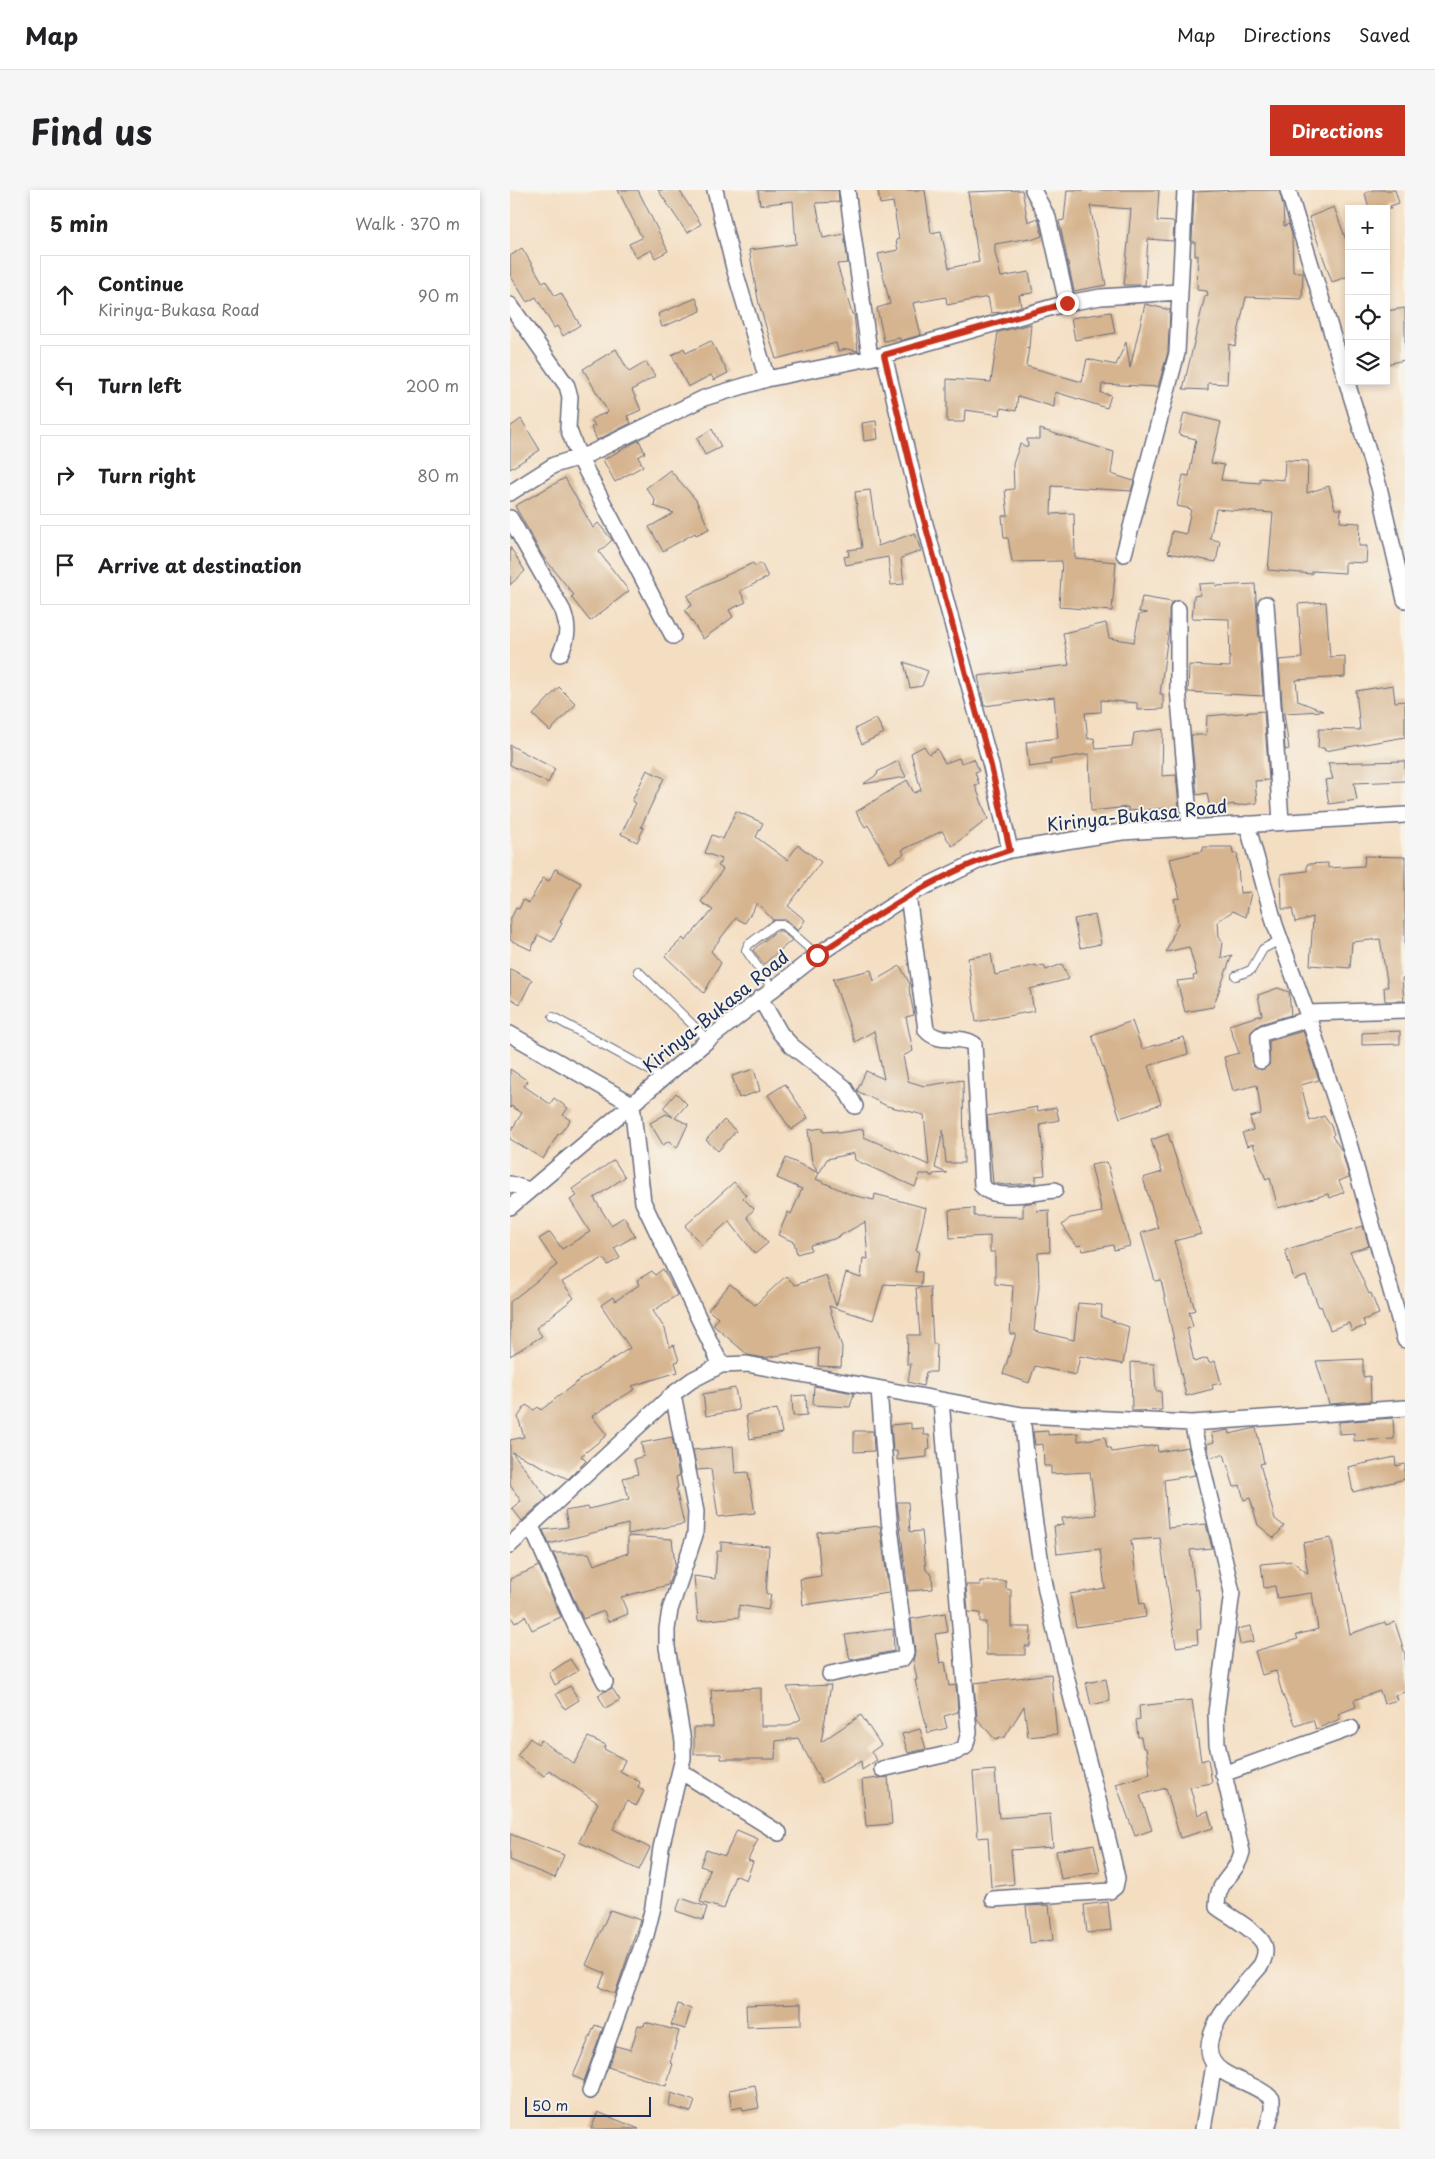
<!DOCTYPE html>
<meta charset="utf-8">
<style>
:root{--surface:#fff;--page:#f6f6f6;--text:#202124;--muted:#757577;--line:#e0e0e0;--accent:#c8321e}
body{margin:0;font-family:"Playpen Sans",sans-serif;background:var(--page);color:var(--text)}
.controls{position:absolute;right:15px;top:15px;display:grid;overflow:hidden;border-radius:0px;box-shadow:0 2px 8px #0003}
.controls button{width:45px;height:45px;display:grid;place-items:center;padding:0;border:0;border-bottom:1px solid var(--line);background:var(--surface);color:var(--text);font:25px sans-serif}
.scale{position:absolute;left:15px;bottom:12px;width:126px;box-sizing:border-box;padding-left:5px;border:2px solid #1b2f5e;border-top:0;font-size:14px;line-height:18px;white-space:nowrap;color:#1b2f5e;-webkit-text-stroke:4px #f7f3e8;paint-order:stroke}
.stop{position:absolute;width:15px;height:15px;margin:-11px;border:4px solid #c8321e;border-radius:50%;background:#fff}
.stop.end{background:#c8321e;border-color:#fff;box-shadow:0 1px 5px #0008}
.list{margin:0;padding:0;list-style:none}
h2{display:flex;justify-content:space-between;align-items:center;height:65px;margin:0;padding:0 20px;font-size:21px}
h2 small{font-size:16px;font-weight:400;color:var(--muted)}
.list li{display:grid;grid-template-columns:32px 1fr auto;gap:15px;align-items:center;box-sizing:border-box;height:80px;margin:0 10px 10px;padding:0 10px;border:1px solid var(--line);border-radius:0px}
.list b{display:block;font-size:19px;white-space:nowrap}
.list p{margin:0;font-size:16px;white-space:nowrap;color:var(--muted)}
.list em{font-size:16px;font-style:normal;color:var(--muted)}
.icon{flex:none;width:28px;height:28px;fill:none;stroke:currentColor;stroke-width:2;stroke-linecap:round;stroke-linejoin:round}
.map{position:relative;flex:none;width:895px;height:1939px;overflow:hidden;border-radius:0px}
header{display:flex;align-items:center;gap:30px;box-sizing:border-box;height:70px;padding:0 25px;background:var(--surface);border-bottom:1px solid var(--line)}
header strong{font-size:24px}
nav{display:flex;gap:28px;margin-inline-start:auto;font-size:18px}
.intro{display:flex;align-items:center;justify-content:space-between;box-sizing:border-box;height:120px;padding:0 30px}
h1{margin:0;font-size:35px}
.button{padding:12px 22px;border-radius:0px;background:var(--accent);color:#fff;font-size:18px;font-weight:700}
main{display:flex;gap:30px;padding:0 30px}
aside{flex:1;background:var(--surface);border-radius:0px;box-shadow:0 2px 8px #0003}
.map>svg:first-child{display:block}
.building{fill:#d5b48f}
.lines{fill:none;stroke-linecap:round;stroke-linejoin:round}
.lane-casing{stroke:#676c81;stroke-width:10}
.street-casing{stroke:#676c81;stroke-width:18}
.lane{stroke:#fff;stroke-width:8}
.street{stroke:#fff;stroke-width:15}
.route{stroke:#c8321e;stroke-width:6}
.labels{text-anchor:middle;stroke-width:4;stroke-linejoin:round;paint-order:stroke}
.street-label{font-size:18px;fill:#1b2f5e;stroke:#f7f3e8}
</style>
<header>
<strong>Map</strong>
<nav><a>Map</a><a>Directions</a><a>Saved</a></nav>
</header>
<div class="intro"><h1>Find us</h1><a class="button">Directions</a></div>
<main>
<aside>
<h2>5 min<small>Walk · 370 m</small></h2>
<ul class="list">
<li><svg class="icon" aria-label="ahead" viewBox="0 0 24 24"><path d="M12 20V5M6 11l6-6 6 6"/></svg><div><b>Continue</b><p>Kirinya-Bukasa Road</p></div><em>90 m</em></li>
<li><svg class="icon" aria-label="left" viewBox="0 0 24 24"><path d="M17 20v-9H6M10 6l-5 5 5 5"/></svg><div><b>Turn left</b></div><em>200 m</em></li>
<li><svg class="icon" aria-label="right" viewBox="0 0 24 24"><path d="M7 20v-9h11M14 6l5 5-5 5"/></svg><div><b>Turn right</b></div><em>80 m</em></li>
<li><svg class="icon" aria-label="arrive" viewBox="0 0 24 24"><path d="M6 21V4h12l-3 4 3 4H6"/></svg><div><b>Arrive at destination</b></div></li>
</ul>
</aside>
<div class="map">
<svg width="895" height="1939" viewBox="0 0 895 1939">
<rect width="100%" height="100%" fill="#f7f3e8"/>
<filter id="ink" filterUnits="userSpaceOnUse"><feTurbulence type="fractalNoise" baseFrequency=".02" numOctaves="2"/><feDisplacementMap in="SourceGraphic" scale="10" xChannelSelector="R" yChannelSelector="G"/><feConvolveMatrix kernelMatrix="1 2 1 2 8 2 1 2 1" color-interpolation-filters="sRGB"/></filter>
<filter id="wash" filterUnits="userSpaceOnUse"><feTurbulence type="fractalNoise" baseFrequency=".0096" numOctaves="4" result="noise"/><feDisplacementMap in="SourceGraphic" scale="20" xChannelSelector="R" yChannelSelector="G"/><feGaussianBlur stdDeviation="1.12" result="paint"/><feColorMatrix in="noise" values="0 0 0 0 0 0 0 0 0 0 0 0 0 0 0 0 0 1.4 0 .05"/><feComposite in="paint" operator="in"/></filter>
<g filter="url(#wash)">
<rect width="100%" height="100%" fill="#f4dec2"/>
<g id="blocks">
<path class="building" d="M108,0H128L158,61L145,68L141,60L126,68L119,54L132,48Z
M148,0H169L191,34L177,43Z
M248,0H328L329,12L306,13L313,48L334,44L338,73L327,74L342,124H344L348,161L337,159L328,161L326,153L266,169L249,114L239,60L286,54L283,11L250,15Z
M368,0H415L421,43L431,41L439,78L469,72L458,2L512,0L518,32L528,28L532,46L521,50L520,48L485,54V62L491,87L519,82L523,103L509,105L511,116L492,122L481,123L478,107L437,115L436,107L403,113L411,145L390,151V148L374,151L367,118L380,114L368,64L388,60L386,50L389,49L383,12L370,14Z
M557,0H649L647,31L664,32L663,51L638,49L635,95H614L621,19L580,16L596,95L564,101L549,31L554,30Z
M727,0H769L773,15L774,36L779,34L782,45L783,82H793L792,109L736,107L725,156L719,154L717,194L698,193V200L673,199L695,106L698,105L697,101L687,100L688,65L685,66V52H682L684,2Z
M863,0H885L889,13L880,16L881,19H859L855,3Z
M824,17L839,58V86L822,92L799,27Z
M12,58L33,93L36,91L45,106L51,103L70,135L53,146L47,136L44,138L26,107L17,112L0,85V66Z
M186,108L191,121L152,137L148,124Z
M635,114L660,120L658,162L648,197L592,194L591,203L601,205L597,218L545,202L544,217L508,206L506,221L491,218L490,225L455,220L454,232H437V189L481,192L488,142L521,134L519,157L516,158H519L516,176L572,192L577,169L606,175L616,152L620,178Z
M895,118V170L876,174V121Z
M601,122L605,143L565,150L561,128Z
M201,151L218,183L204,190L201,185L178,197L162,165L174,158L176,163Z
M106,159L119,182L136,172L145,186L122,200L131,220L117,226L121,233L87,250L81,237L85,236L81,229L98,222L73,179Z
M674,223L711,232L701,273L714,275L711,290L750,293V288L774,290L775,270L798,271L797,303L819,296L825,319H831L830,332L850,333L849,356H857L856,373L835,372V383L802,381V384L758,380L763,323L706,319L700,349L710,351L706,372L658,363L662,341L676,344L681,319L667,316L673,285L679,286L686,249L669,245Z
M11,229L30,260L0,279V237Z
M366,231L368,249L354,251L352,233Z
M202,239L211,257L195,265L187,248Z
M530,239L604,262L601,284L624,291L621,301L542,296L541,324L564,323L565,368L606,372L602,421L549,417L552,371L502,372L498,348H494L492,326L498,325L495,300L504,299L503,274L510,254L518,257L517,249H530Z
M129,250L135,263L128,267L133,276L105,292L93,270Z
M160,280L186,310L199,339L186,345L185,343L153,361L139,337L164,323L144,316L145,310L136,298Z
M55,288L83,338L88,333L102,350L89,362L119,401L80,431L61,407L64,405L32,365L5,316Z
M360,300L368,356L405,343L411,361L391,368L394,394L381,395L378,367L336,375L334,367L339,366L338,360L352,358L345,302Z
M0,357L15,381L0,395Z
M243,373L245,376L251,373L258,387L230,401L236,412L219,420L223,427L193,449L175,420L182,415L177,406L195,395Z
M706,393V396L745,394L753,506L678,502L679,475L720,477L719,429L682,428L684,406L690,405L689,394Z
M632,407L662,412L659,419V437L650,504H653V519L627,520V513L591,510V522L575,523L578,549L584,548L586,559L622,556L624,543L653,539L652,586L666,585L669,617L618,621V617L581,621L579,564L540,570L541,574L519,577L516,552L548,548L544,507L474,516L468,486L559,475L553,443L596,433L599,448L624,452L629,425L637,423L629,422Z
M816,412L820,467L835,466V487L786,490L788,511L813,521L774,523L779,559L775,560L769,470L792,468L788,414Z
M394,472L418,481L412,496L400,498Z
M883,495L885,512L895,511V547L815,561L814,558H808L809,539L850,540L846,501Z
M49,497L66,514L40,541L23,525Z
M754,521L759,590L745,591L747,613L724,616V614L700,619L697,603L687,605L681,545H696L697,526Z
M366,528L374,543L352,554L345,539Z
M0,555L45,579L38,593L0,575Z
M414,556L419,564L427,559L435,573L449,568L451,573L464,569L469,581L465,582L469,594L465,595L478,629L442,656L432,641L392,660L394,664L380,673L358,635L355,637L346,622L397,590L404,603L411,600L401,563Z
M388,571L396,587L353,594L368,584L367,582Z
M895,571V591L844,593L847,610L819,614L815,590L823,589L818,573Z
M137,580L154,588L131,637L134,638L127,652L111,644L126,613L122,611Z
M226,621L253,633L246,647L277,670L288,655L311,672L278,716L295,730L288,741L276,730H263L247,713L235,733L226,728L201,761L211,773L194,803L155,766L173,748L175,751L203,720L191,712L213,679L208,676L212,669L195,663L202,645L213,649Z
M693,657H722L723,664L727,663L730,703L741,702L736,727L723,721L708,731L709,747L713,752L711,768L722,765L703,817L675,822L667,791L684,789L683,786L687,785L679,757L656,762L668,733L664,709L670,708L660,669L693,661Z
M855,666L895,667V788H892L894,811H875L874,797H878L870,749L842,752L840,778L800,775L803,727L785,732L782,719H772L771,684L797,681V674L818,673V678L854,676Z
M45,679L71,693L50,732L52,733L42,752L28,745L21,760L0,750V730L6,718L9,719L13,710L19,713L33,688L39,691Z
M585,725L591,754L570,758L564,729Z
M266,741H271L282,750L254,774L243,760Z
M481,764L485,785L526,775V777L534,775L536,780L552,774L559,789L520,799L524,821L466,832L458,768Z
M390,776L400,794L399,799L404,825L396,827L403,861L393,866L398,891L414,896L453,890L454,973H436L433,940L425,978L437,983L423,984V986H420V984H410L405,997L345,970L344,963L317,969L306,989L342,1005L364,1010L365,1004L416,1018L406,1061H409L405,1082H412L411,1096L374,1094L363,1130L319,1116L332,1157L331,1177L308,1176L309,1158L254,1168L238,1165L203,1135L208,1128L198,1120L220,1094L245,1115L276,1086L285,1095L316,1085L326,1116L336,1083L351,1088L353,1068L358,1069L355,1032L324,1049L300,1055L301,1060L287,1064L284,1052L268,1045L278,1022L281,1024L292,999L267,988L276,968L309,983L302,972L298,940L313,938V942L328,941V943L353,939L354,947L419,975L414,925L377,916L347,901L356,881L374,889L364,841L345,852L323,789L361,780L364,791Z
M0,779L22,790L10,814L0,808Z
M768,798L779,802L781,825L750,834L741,842L743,876L751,880L759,875V851L793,841L809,890L791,895L800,931L814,926L821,936L824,944L822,946L832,961L839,987L829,991L834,1002L820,1008L818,1004L768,1018L760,988L756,990L743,954L737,956L732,943L743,940L740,927L751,924L747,895L723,901L714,867L729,863L719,835L752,825L748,805Z
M622,831L632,859L674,847L678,864L638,876L651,914L610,928L582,845Z
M890,841V854L852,855V843Z
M0,879L18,891L14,896L40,914L44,908L58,918L53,925L60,930L49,945L48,944L33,969L0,949V942L12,923L1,916L0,918Z
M244,879L250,901L229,908L222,886Z
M275,894L298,928L281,940L258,905Z
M166,903L177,914L165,928L178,934L167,958L159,951L153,955L140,933L156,924L163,927L153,918Z
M527,917L528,921L546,917L549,930L530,934L535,985L526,986V993L496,995L483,993L477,926Z
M214,930L226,941L208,961L196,950Z
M658,944L691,1044L664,1051L685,1120L679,1122L683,1137L677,1139L684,1172L697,1168L699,1173L705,1171L711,1193L702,1195L703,1199L676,1206L651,1090L645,1091L631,1043L648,1038L633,988L652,982L641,950Z
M104,970L115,987L84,1008L101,1035L114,1027L125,1046L104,1058L110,1068L98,1075L93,1068L52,1092L64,1108L26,1138L32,1146L0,1166V1112L47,1075L29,1049L40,1042L52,1059L78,1043L80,1042L60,1010L67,1006L62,999Z
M597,972L620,1056L604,1060L603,1055L573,1061L571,1055L567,1056L552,1035L560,1028L592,1022L581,975Z
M224,992L236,1005L233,1008L244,1019L237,1027L258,1053L245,1064L219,1031L192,1055L175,1036Z
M526,1012L527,1021L539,1020L540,1062L528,1063L529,1096L524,1141L564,1150L568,1113L592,1115L591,1127L619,1137L613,1174L570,1166L566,1185L525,1176L519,1193L493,1184L506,1144H500L503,1096L485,1094V1062H480V1046L440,1048L439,1020L464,1018V1026L513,1027V1014Z
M853,1036L859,1056L840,1062L859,1104L861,1103L869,1124L853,1130L855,1136L842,1141L839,1133L820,1140L811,1116L809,1117L796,1086L784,1090L775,1060Z
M153,1079L167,1105L143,1121L155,1139L160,1157L164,1155L169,1171L165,1172L168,1182L122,1196L125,1199L82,1226L97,1245L71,1266L76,1271L58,1289L2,1262L37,1308L12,1331L2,1318L11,1311L0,1295V1250L14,1247L8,1227L16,1215L24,1220L28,1217L31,1220L71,1189L120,1158L91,1115L103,1107L105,1111L129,1095L127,1090L142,1081L145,1085Z
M420,1097L423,1154H427L426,1182H416L413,1196L398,1192L401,1174H397L398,1145H410L406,1098Z
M853,1169V1187L860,1186L861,1211L819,1214L806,1171Z
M621,1172L644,1174L646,1201H651L652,1220L622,1221Z
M304,1196L344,1203L340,1217L303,1215Z
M225,1198L229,1220L196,1226L193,1204Z
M296,1205L297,1225L283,1226L282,1206Z
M267,1219L272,1243L240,1249L236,1225Z
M883,1228L884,1249L844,1251V1243L829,1244V1232Z
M401,1233V1239L413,1238L414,1245H419L420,1259L417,1260V1267L387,1270V1261H383L381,1235Z
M746,1238L754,1273L750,1274L765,1329L774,1336L764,1348L748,1335L740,1308L734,1310L730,1295L724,1297L714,1264L700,1268L697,1254L704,1252L701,1243L719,1240L720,1244Z
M344,1241H363L364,1261L344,1262Z
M538,1241V1245L568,1243V1251L595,1247L597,1258H601L602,1262L647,1255L648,1262L678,1257L685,1285L654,1290L658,1338L696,1334L702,1358L680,1360L685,1400L688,1399L690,1413L691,1439L687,1440L688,1454L666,1457L650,1348L621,1350L630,1414L634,1413L636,1427L566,1437L560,1404L595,1398L590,1359L547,1364L544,1336L553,1335L552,1328L586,1325L580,1282L541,1284V1276H534L533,1254L525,1255L523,1242Z
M162,1247L169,1286L166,1287L168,1298L166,1299L174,1334L118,1344V1334L39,1354L33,1340L58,1337L55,1321L78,1317L79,1319L119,1309L113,1288L128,1284L124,1269L134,1266L131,1253Z
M223,1256L225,1283L238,1282L245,1323L208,1327L201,1279L187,1280L183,1260Z
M885,1267L886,1276L895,1274V1289L843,1302L838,1277Z
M387,1312H398L400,1342L412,1341L416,1380L422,1385L423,1399L398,1401Z
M370,1336L379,1403L293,1415L290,1389L311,1386L307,1342Z
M118,1346L162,1349L165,1374L158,1395L111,1407L118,1424L98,1432L94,1421L73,1429L43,1363H79L84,1375L118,1363Z
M821,1348L840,1444L875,1432L876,1435L885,1432L895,1464V1502L885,1505L887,1510L874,1514L870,1501L844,1510L846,1517L828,1524L830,1529L806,1539L803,1530L786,1536L772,1503L766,1481L752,1485L745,1461L788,1449L786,1445L808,1439L802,1403L767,1408L765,1396L754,1398L751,1374L782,1371L798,1384L793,1353Z
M211,1352L259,1356L256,1404L261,1405L258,1420L229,1415V1427L188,1431L184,1386L205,1389L207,1361H211Z
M29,1376L51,1427L22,1440L15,1426L5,1433L0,1425V1389Z
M470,1391H496V1399L501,1400V1437H521L520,1456H515V1465H476V1432H470V1423L458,1422L456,1395H470Z
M435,1423L438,1442L425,1444L430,1473L435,1472L439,1496L446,1495L448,1522L434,1526L437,1538L418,1543L405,1490H407L403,1470L405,1462L401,1429Z
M741,1436L744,1451L730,1454L727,1439Z
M383,1439L384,1461L340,1470L335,1445Z
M60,1469L68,1481L45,1495L39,1483Z
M541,1484L547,1544L518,1547L514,1516L495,1547L485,1549L467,1529L464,1493Z
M596,1489L600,1511L581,1515L576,1493Z
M321,1495L311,1552L351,1525L371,1555L361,1562L367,1570L352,1580L351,1571L312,1593L288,1548L266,1551L265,1569H211V1564H184V1537H203L201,1500L251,1498V1536H278L291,1529L277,1497Z
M60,1496L69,1510L55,1519L46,1504Z
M102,1498L110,1510L95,1518L88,1505Z
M682,1510L691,1571L698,1569L702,1593L680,1597L688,1625L698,1621L703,1638L670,1648L656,1598L630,1605L642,1640L625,1646L606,1594L640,1584L636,1558H633L631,1547H628L626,1530L630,1529L629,1516Z
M410,1539L416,1559L398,1563L392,1544Z
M78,1547L96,1555L94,1559L115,1570L110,1581L130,1592L128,1597L134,1601L126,1616L117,1611L103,1639L140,1658L129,1680L69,1652L88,1613L39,1580L34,1586L7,1566L20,1548L28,1554L31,1550L64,1574Z
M485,1580L489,1628L540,1624L543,1657L501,1660L504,1694L481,1697L478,1647L468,1648L463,1582Z
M378,1587L382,1634L356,1636L352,1590Z
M227,1640L248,1649L238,1670L243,1672L236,1690L225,1685L214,1719L190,1712L200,1679L190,1676L196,1660L215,1666Z
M0,1644L54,1665L45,1688L0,1670Z
M584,1654L590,1682L551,1689L546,1661Z
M171,1708L197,1717L193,1730L166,1721Z
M598,1712L601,1740L577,1743L574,1715Z
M539,1715L543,1750L520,1753L516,1716Z
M100,1720L130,1730L105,1804L89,1797L95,1783L76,1775Z
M291,1813V1835L237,1837L236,1815Z
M168,1814L181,1819L175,1839L161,1835Z
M135,1832L169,1841L160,1873L163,1874L156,1896L98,1877L106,1856L121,1860L128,1835L134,1836Z
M85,1835L93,1838L74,1891L63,1886Z
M245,1895L249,1918L233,1921L232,1917L222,1919L219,1900Z
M161,1903L185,1911L181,1922L159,1916Z
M88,1922L129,1939H81Z"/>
</g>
</g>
<g filter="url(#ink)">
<use href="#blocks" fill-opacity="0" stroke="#676c81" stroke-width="1"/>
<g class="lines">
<defs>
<path id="lane" d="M128,781L198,850
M726,786L741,780L753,759L770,750
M262,798L236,760L238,755L264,735H273L307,765
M43,827L154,888"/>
<path id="street" d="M205,0L224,78L257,189
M337,0L360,168
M523,0L538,28L557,113
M778,0L869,297L895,410
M0,115L57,196L60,207L58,238L69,267L163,446
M374,165L409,312L481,576L500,660
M0,303L44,275L79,264L194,208L257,189L374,165L557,113L591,107L669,102
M0,328L53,421C59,438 58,448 50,464
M614,364L667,163L675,0
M756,414L771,631
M668,419V498L680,637
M737,634L765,735L797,823L836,943L895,1150
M398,705L416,840C428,855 449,844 464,854L472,996C485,1012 525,1002 545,1000
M250,808L270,843L282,856L334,897L345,916
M797,823L895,820
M0,844L122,914L133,1012L211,1175
M751,871L749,846L753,843L799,829
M0,994L19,1000
M0,1017L198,850L307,765L398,705L470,670L500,660L612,642L895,625
M682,1233L722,1402L706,1523L707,1554L732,1662C726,1687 707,1688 707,1717C719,1726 749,1742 754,1755C757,1762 754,1769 751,1775C733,1797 673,1855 712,1881C728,1892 748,1895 762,1909V1921L757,1939
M21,1336L66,1437L95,1492
M0,1355L163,1204L182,1190L211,1175L237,1174L512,1225L682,1233L895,1218
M320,1484L392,1469L396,1463L379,1329L369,1199
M372,1579L446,1562L455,1557L459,1542L431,1210
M170,1581L269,1643
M713,1584L841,1538
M483,1709L600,1701L605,1697L607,1688C586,1593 557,1500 537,1405C525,1346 518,1285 512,1225
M80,1901L136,1745L143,1717L151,1658L173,1568V1551L157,1457V1439L160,1420L185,1345L186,1322L163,1204
M693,1939L704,1875"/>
</defs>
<use href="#lane" class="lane-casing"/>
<use href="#street" class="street-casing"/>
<use href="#lane" class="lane"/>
<use href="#street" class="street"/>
</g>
</g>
<g class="lines" filter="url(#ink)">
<path class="route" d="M307,765C369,724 428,682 500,660L481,576L409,312L374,165L557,113"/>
</g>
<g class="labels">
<g class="street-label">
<text transform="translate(627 626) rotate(-6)" y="6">Kirinya-Bukasa Road</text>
<text transform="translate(206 822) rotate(-39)" y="6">Kirinya-Bukasa Road</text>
</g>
</g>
</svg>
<div class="controls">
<button>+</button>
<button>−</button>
<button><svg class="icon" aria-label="locate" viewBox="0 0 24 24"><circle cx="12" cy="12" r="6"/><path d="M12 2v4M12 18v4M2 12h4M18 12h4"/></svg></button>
<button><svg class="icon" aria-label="layers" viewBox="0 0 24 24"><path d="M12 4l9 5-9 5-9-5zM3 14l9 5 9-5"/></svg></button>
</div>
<div class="scale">50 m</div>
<div class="stop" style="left:307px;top:765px"></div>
<div class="stop end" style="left:557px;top:113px"></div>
</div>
</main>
